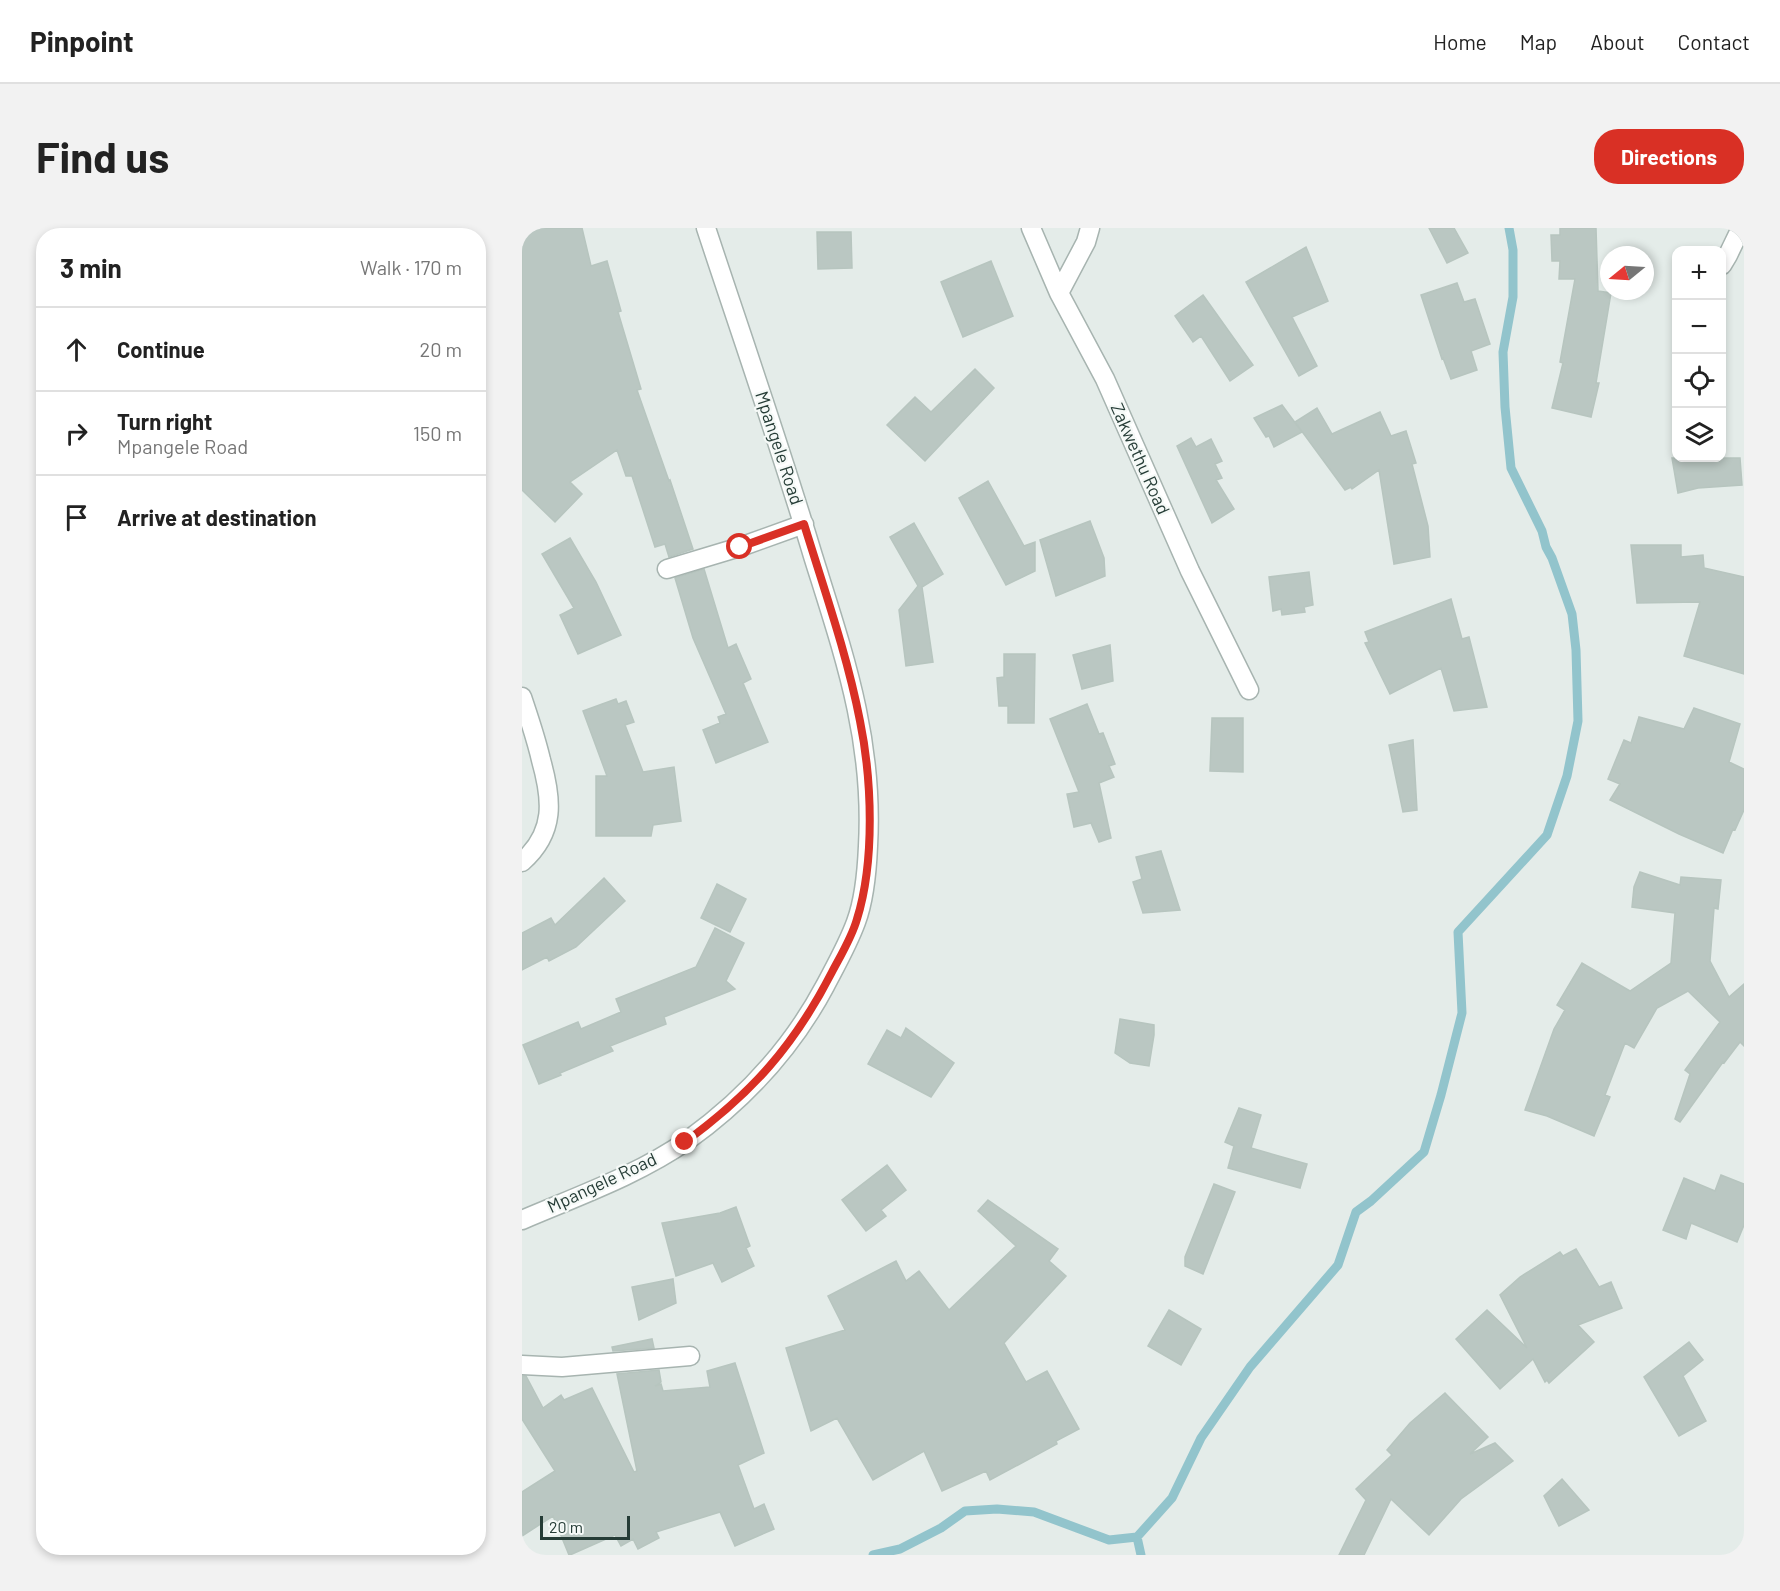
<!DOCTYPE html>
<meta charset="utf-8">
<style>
:root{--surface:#fff;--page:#f2f2f2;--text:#222;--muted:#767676;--line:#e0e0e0;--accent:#d93025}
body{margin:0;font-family:Barlow,sans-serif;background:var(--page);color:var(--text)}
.controls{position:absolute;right:18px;top:18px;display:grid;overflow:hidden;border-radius:12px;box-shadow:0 3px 9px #0003}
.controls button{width:54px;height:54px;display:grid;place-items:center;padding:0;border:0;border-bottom:2px solid var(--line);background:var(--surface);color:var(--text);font:30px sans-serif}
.compass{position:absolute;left:1078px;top:18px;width:54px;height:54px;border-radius:50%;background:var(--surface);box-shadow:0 3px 9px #0003;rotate:252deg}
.scale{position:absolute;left:18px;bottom:15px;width:90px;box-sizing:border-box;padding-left:6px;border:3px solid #253c36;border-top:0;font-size:16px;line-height:21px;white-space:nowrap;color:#253c36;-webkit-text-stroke:4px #f5f9f7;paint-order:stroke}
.stop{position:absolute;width:18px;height:18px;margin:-14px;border:4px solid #d93025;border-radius:50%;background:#fff}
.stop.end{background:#d93025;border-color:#fff;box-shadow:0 2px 6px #0008}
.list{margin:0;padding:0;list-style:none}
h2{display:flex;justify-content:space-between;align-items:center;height:78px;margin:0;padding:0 24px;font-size:26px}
h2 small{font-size:20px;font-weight:400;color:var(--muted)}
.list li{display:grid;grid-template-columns:39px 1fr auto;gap:18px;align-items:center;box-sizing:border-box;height:84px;padding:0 24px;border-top:2px solid var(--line)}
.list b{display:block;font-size:22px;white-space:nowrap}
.list p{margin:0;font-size:20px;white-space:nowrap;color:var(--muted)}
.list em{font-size:20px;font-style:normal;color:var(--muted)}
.icon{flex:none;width:33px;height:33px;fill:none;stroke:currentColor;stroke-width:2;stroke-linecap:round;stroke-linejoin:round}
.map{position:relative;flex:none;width:1222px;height:1327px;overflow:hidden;border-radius:24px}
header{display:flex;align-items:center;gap:36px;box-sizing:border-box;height:84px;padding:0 30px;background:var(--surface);border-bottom:2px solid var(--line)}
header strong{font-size:28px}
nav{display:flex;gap:33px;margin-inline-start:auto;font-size:21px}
.intro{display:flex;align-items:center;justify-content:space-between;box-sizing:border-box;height:144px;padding:0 36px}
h1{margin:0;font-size:42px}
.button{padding:15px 27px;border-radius:24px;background:var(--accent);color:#fff;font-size:21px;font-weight:700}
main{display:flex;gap:36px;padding:0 36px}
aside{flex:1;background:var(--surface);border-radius:24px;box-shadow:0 3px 9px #0003}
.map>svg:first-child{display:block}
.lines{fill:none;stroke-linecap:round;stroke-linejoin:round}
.stream{stroke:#92c4cc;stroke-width:9}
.building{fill:#bac7c2;stroke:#b7c5bf;stroke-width:1.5}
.minor-casing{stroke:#a7b4b0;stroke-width:21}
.minor{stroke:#fff;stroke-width:18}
.route{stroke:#d93025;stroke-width:8}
.labels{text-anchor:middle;stroke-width:4.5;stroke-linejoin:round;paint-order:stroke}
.street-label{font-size:18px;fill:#253c36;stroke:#f5f9f7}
</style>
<header>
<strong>Pinpoint</strong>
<nav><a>Home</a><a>Map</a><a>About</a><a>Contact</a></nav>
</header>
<div class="intro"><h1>Find us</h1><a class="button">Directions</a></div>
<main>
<aside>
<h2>3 min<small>Walk · 170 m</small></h2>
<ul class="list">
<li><svg class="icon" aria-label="ahead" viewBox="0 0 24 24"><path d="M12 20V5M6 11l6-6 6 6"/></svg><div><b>Continue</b></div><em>20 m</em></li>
<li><svg class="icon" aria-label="right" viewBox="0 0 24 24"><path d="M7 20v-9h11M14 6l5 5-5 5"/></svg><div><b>Turn right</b><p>Mpangele Road</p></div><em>150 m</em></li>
<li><svg class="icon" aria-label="arrive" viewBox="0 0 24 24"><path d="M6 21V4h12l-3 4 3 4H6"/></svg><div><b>Arrive at destination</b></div></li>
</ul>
</aside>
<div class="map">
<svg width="1222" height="1327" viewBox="0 0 1222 1327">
<rect width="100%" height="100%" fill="#e4ece9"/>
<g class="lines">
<path class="stream" d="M615,1309L619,1327
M351,1327L378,1321L419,1300L443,1283L475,1281L512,1284L587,1312L615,1309L650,1270L679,1210L728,1139L816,1037L834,984L849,973L902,924L919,867L940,785L936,704L1025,607L1045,548L1056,493L1054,422L1050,386L1030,330L1024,319L1020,303L989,240L983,179L981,124L991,69V22L987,0"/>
</g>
<path class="building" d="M0,0H60L69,38L85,33L99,83L96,84L119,161L115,162L147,253L148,252L171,321L147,329L143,316L133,319L110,248H104L95,222L48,254L60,266L33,294L0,262Z
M907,0H932L946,25L925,35Z
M1038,0H1074L1076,63L1089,65L1074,155H1077L1069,189L1030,180L1041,135L1038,134L1053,51H1037L1038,33H1030L1029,7H1038Z
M295,4H329L330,40L296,41Z
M784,19L806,73L770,89L795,138L777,148L724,54Z
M469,33L491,88L441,109L419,54Z
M935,55L942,74L953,71L968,116L949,123L955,142L929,151L921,130L920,131L899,67Z
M681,67L731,137L708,153L679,108L671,114L653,88Z
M453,141L472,160L403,233L365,197L393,169L409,184Z
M760,177L780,204L752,219L747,208L744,209L732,190Z
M795,180L810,206L858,184L869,208L884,203L894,235L890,236L906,298L908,329L872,336L857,242L830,261L829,259L823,262L773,194Z
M669,210L674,219L689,211L700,233L693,236L700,250L694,252L712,281L690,295L655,218Z
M1150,230H1218L1220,257L1176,260L1156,265Z
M466,253L502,318L513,314V343L484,357L437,270Z
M568,293L582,330L583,348L534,368L518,312Z
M392,295L421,346L400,359L411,434L384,438L377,382L396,358L368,309Z
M48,310L74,354L99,407L56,426L38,387L52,380L20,326Z
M1109,317H1159V329L1181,327L1182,340L1222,349V446L1162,428L1178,374L1115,375Z
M182,341L206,420L214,416L229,451L221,455L246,514L194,535L181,502L198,495L196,489L204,486L171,410L153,350Z
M787,344L791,377L782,379L783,384L760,387L759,381L751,383L747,349Z
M929,371L940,411L947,409L965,479L932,483L919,440L868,466L843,415L847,414L843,404Z
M588,417L591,453L560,461L551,427Z
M482,426H513L512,495H486V478H477L475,450L482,449Z
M94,471L96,476L104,473L112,494L103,497L121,544L152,539L159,593L131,597L129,608H74V548H85L61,483Z
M565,476L577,506L581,505L593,536L587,538L592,549L577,555L589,610L577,614L569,595L552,599L545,566L557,564L528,491Z
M1172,480L1218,496L1207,534L1222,541V582L1213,602L1211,601L1201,625L1157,606L1088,572L1098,556L1086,551L1102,512L1109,515L1117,489L1162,501Z
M690,490H721V544L688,543Z
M891,512L895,582L881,584L867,517Z
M639,623L658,682L621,685L611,654L620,651L614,629Z
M1118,644L1158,657L1159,649L1199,652L1196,681L1192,680L1188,733L1207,769L1222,756V818L1218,814L1202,835L1201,834L1158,894L1153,891L1168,846L1163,842L1198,794L1166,763L1135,780L1112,820L1103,815L1083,867L1088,869L1072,908L1025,888L1003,882L1032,801L1043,782L1035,777L1060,735L1108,763L1149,735L1153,685L1110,679L1112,659Z
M82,650L103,673L54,719L27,733L25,729L0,742V705L29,690L33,697Z
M195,656L224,671L208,704L179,690Z
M193,700L222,715L204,753L213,761L142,789L144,796L88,818L91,823L38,845L39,847L17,856L1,817L56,794L59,801L99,784L94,771L174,739Z
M598,791L632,797V807L627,838L608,835L593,825Z
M384,800L432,835L409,869L346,836L365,802L379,810Z
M717,880L739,887L729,920L785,936L778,960L706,940L712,918L703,914Z
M365,937L384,962L359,982L364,988L344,1003L320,972Z
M1199,947L1222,956V997L1215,1014L1169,995L1164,1011L1141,1002L1162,950L1193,963Z
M692,956L713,964L681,1046L663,1038V1029Z
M466,972L536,1021L527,1033L544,1048L482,1115L504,1154L525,1143L557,1201L534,1213L535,1216L468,1252L464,1243L420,1263L402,1223L351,1252L315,1190L289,1203L264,1120L323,1102L306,1068L374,1033L384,1053L397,1043L427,1082L494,1018L456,983Z
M214,979L228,1018L224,1020L232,1038L200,1054L191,1035L154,1048L140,995L198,985Z
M1054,1021L1077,1059L1089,1054L1100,1080L1056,1097L1072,1114L1027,1155L1025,1152L1023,1154L1011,1131L978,1161L934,1111L965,1082L1005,1120L978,1067L998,1049L1038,1024L1041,1028Z
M151,1051L154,1075L117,1092L110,1059Z
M647,1082L679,1101L659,1137L626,1118Z
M130,1111L132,1120L91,1123L90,1119Z
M1167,1114L1181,1132L1161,1148L1184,1193L1157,1208L1122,1149Z
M213,1135L242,1225L216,1237L232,1281L242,1276L252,1301L213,1318L198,1284L134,1304L137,1310L116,1321L111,1311L99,1318L93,1307L48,1327H47L31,1288L0,1308V1264L33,1243L0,1191V1148H4L21,1180L39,1167L42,1172L70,1160L112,1244L115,1243L95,1146L137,1142L139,1154L133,1158L139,1156L141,1163L188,1159L185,1143Z
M923,1165L966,1209L948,1226L973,1215L991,1233L939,1271L907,1307L869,1271L842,1327H817L844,1272L834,1261L870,1227L865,1222L888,1195Z
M1040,1251L1067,1282L1037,1298L1022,1268Z"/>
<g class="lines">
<defs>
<path id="minor" d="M509,0L537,65L583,151L668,343L727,462
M1200,37L1206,27L1219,0
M537,65L564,14L568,0
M145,341L218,319L282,296
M0,469C7,490 14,510 19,532C30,571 34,604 0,634
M0,992C56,968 116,947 166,912C223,871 270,820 303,758C314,737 326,716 334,694C343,670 345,642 346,618C352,512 322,427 291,328C258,218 220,109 184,0
M0,1137L40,1139L168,1128"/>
</defs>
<use href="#minor" class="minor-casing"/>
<use href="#minor" class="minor"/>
</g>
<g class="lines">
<path class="route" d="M163,914C230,865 272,818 310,744C319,727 330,709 335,691C353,633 350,552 338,493C325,426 302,361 282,296L218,319"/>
</g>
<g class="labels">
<g class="street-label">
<text transform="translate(257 220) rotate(72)" y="6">Mpangele Road</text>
<text transform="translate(618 231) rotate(66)" y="6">Zakwethu Road</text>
<text transform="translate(80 955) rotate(-25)" y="6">Mpangele Road</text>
</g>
</g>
</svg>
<div class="controls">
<button>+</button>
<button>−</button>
<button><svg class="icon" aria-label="locate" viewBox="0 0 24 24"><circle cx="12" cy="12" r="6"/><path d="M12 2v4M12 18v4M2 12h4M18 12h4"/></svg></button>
<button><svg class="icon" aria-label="layers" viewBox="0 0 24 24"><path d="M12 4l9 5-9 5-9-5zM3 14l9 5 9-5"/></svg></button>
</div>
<svg class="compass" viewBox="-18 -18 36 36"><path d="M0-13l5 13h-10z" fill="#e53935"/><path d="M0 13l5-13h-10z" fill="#767676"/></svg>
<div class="scale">20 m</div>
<div class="stop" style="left:218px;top:319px"></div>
<div class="stop end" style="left:163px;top:914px"></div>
</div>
</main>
